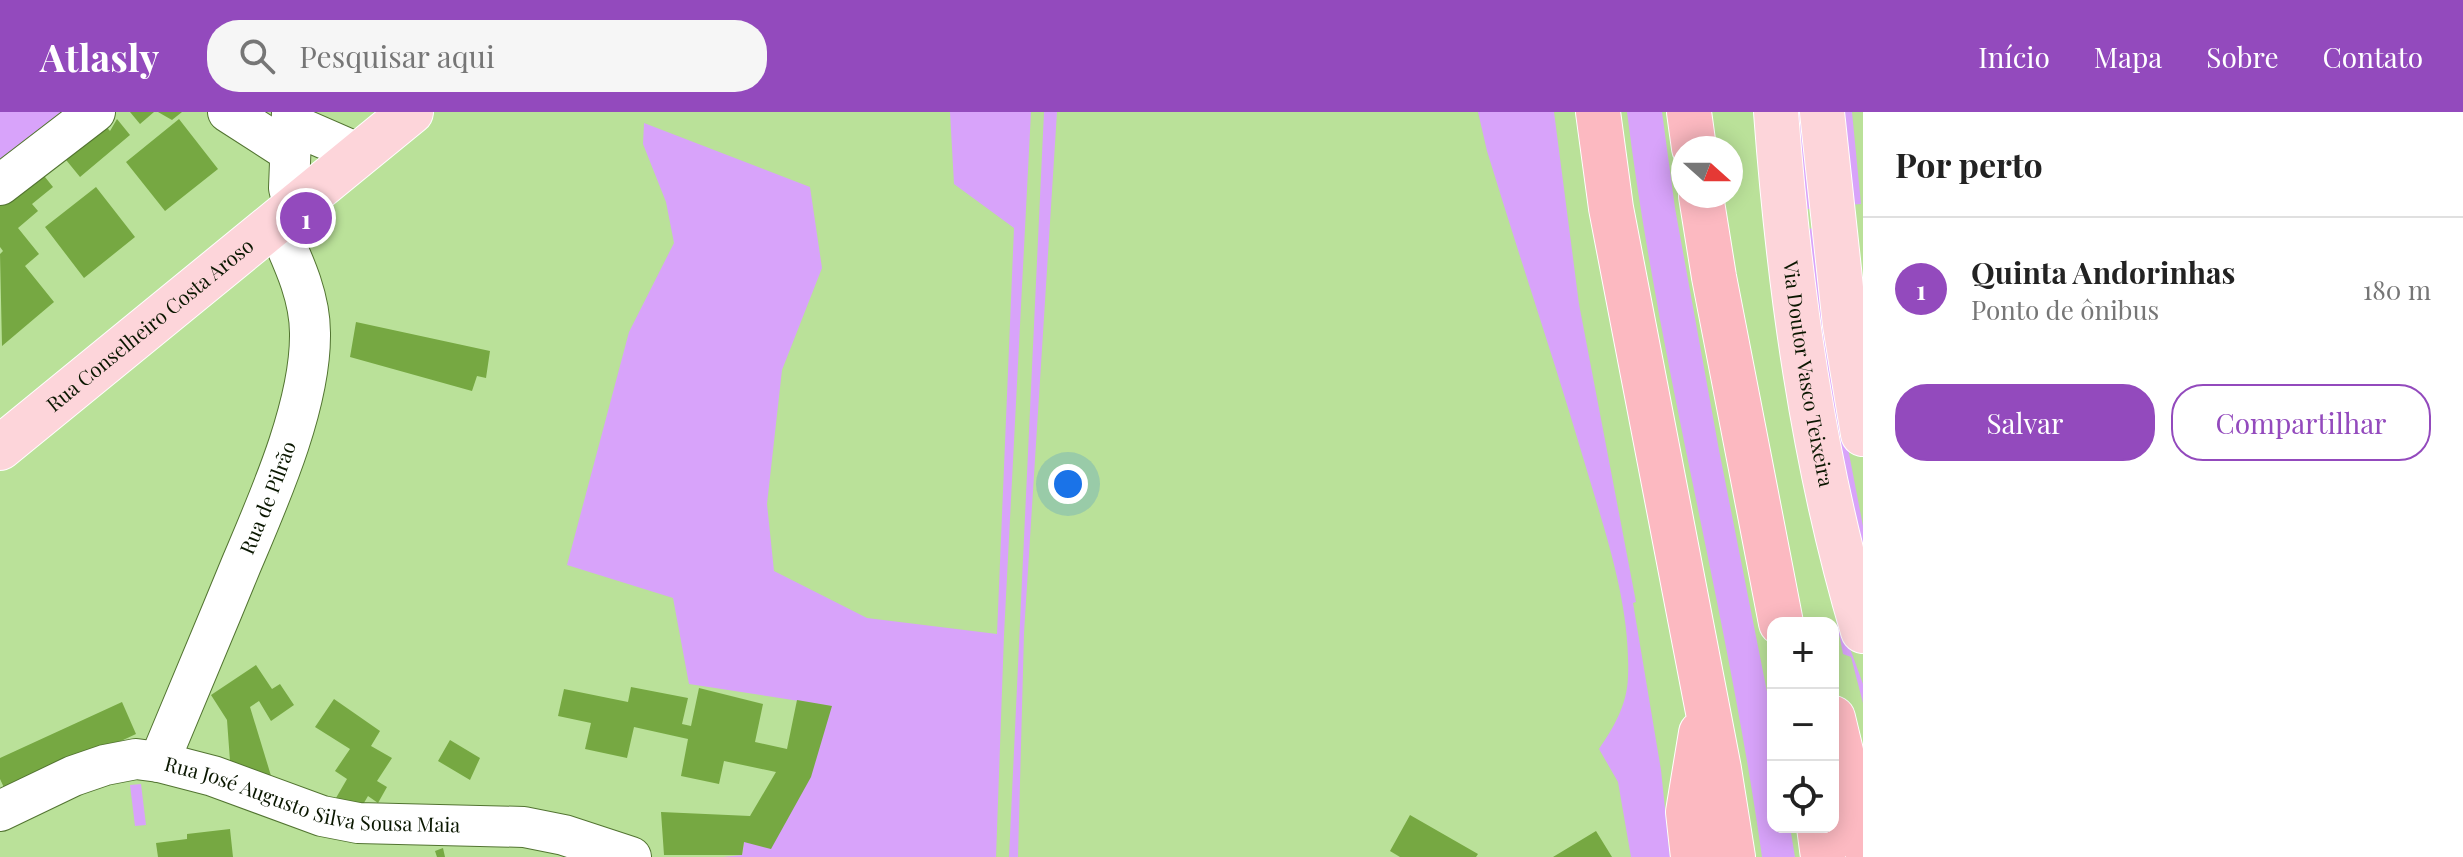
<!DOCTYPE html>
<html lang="pt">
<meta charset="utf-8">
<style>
:root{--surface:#fff;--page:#f6f6f6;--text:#222;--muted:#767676;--line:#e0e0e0;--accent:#934abd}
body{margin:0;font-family:"Playfair Display",serif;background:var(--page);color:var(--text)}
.controls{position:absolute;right:24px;bottom:24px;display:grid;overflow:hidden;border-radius:16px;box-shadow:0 4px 20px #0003}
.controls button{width:72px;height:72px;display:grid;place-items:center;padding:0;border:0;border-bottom:2px solid var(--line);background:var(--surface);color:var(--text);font:40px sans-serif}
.compass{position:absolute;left:1671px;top:24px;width:72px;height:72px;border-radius:50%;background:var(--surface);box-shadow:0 4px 20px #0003;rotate:111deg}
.you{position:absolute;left:1068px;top:372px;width:28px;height:28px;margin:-20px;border:6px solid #fff;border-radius:50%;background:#1a73e8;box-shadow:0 0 0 12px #1a73e833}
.badge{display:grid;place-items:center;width:52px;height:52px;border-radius:50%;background:var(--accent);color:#fff;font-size:26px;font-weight:700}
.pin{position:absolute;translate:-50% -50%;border:4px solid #fff;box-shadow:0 2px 8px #0006}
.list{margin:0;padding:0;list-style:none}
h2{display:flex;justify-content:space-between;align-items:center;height:104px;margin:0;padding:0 32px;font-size:34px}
h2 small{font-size:26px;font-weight:400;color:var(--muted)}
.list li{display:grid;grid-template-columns:52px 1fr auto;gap:24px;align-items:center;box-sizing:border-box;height:144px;padding:0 32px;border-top:2px solid var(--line)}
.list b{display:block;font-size:30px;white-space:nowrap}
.list p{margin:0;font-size:26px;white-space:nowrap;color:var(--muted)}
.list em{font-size:26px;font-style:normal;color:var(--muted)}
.actions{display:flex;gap:16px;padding:24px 32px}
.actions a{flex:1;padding:18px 0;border:2px solid var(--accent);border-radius:32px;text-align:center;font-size:28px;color:var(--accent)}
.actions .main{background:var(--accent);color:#fff}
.icon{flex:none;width:44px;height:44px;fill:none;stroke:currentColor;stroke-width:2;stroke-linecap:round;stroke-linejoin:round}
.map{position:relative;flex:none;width:1863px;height:745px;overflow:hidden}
header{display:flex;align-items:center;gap:48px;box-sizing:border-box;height:112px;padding:0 40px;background:var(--accent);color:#fff}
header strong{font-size:38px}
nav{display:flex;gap:44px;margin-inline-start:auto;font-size:28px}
.search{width:560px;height:72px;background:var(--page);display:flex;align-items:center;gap:20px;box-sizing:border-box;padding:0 28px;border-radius:32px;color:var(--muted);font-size:30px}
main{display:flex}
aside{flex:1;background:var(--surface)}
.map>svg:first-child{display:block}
.green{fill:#d8a3fa}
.building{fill:#76a842}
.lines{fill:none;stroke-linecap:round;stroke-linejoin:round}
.minor-casing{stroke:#527431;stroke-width:42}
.major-casing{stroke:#fff;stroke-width:46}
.highway-casing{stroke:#fff;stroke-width:46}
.minor{stroke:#fff;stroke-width:40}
.major{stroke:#fdd5da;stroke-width:44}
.highway{stroke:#fcb9c1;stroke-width:44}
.labels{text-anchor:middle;stroke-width:6;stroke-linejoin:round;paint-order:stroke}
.street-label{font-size:20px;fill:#0a1700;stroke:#c7eea6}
</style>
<header>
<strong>Atlasly</strong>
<div class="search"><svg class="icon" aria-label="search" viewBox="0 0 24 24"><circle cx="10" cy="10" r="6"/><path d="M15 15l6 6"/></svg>Pesquisar aqui</div>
<nav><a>Início</a><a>Mapa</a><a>Sobre</a><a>Contato</a></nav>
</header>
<main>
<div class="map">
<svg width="1863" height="745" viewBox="0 0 1863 745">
<rect width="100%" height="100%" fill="#bae199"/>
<path class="green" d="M0,0H69L0,53Z
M950,0H1031L1004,523L996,745H723L742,743L744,730L831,594L689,572L673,486L567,453L629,220L674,131L666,90L643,32L644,11L810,75L822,156L782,258L767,392L774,459L867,506L997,522L1014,116L954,72Z
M1044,0H1057L1024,521L1018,745H1009Z
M1478,0H1554L1579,192L1636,490L1633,491L1661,658L1670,745H1631L1618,670L1599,637C1614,615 1627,593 1628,565C1631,493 1605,420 1585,352C1554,247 1519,144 1487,39Z
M1627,0H1662L1675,96L1719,338L1773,610V715H1790L1795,745H1762C1727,495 1658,251 1627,0Z
M1794,0H1803L1814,96L1803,98Z
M1840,0H1852L1861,92L1848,93Z
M1816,116L1840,295L1863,414V457L1837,332L1806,117Z
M1817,412L1848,531L1863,572V591L1851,545L1843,542Z
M141,672L146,713L135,714L130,673Z"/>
<path class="building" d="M130,0H154L140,12Z
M158,0H182L172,8Z
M117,7L130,23L80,65L62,43L102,10L110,19Z
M179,7L218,57L165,99L126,50Z
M41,60L53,75L32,92L38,99L18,116L39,142L25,154L54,190L2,234L0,142L3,139L0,135V93Z
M96,75L135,125L84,166L45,115Z
M356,210L490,239L486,266L477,264L472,279L350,245Z
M256,553L272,577L280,572L294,593L271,609L259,589L250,595L272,667L230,649L227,608L211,583Z
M631,575L688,586L682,612L691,614L699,576L763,592L755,630L787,637L797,588L832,594L811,665L771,737L744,730L742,743H664L661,700L750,704L776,660L724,649L719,672L681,664L688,627L634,615L627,646L585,637L591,611L558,604L564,577L628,590Z
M334,587L380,619L371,634L392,646L377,669L387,675L378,691L368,684L358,701L329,698L347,667L335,659L350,637L315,615Z
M122,590L136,622L7,682L0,667V646Z
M450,628L480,646L470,668L438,649Z
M1410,703L1478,742L1476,745H1400L1390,739Z
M230,717L233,745H158L156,731L187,727V722Z
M1596,719L1612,745H1553Z
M443,736L445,745H437L435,739Z"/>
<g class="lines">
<defs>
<g id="minor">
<path d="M228,0L290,40"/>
<path d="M292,0L289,76L294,97"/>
<path d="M291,12L360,42"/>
<path d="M0,73L95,0"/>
<path id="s1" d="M159,650C186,585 214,519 241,453C269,387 311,293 310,221C310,182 291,145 276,111"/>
<path id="s2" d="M0,699L73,664L105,653L136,647L159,650L213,664L322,704L358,711L524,715L564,723L631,745"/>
</g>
<g id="major">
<path id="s3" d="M1776,0C1789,174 1813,351 1863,519"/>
<path d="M1822,0L1845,213L1863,322"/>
<path id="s4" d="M0,336L411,0"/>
</g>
<path id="highway" d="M1598,0L1611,96L1719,657L1733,745
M1689,0L1694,36
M1701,84L1714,165L1781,511
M1833,606L1863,731
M1819,715L1823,745
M1693,745L1688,700L1701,621"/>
</defs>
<use href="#minor" class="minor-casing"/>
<use href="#major" class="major-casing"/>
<use href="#highway" class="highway-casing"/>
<use href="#minor" class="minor"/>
<use href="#major" class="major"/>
<use href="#highway" class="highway"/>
</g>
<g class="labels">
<g class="street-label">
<text dy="7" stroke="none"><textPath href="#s4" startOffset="194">Rua Conselheiro Costa Aroso</textPath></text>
<text dy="7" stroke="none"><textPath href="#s3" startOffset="264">Via Doutor Vasco Teixeira</textPath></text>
<text dy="7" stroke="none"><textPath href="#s1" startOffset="286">Rua de Pilrão</textPath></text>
<text dy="7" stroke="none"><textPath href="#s2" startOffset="328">Rua José Augusto Silva Sousa Maia</textPath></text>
</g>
</g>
</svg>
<div class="controls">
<button>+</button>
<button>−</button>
<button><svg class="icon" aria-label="locate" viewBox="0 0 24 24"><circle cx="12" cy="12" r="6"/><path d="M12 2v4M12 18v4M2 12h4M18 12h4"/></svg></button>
</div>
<svg class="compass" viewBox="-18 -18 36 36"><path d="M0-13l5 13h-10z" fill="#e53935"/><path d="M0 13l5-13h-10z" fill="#767676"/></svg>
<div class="you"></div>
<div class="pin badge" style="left:306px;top:106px">1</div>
</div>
<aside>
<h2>Por perto<small></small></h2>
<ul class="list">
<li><span class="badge">1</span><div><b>Quinta Andorinhas</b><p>Ponto de ônibus</p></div><em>180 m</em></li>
</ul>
<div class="actions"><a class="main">Salvar</a><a>Compartilhar</a></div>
</aside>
</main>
